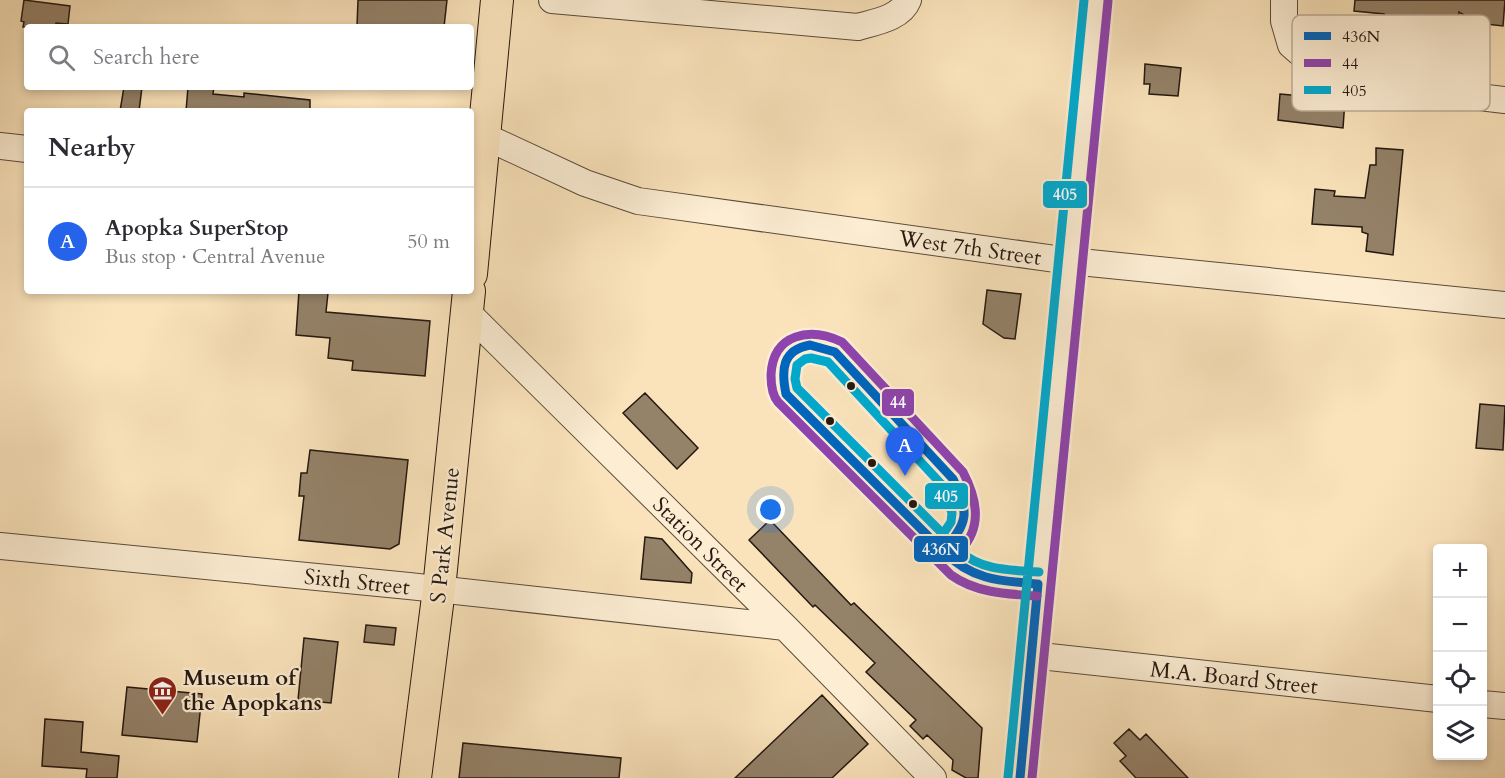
<!DOCTYPE html>
<meta charset="utf-8">
<style>
:root{--surface:#fff;--page:#f2f2f3;--text:#2b2b33;--muted:#7c7c81;--line:#e1e1e2;--accent:#2563eb}
body{margin:0;font-family:Cardo,serif;background:var(--page);color:var(--text)}
.controls{position:absolute;right:18px;bottom:18px;display:grid;overflow:hidden;border-radius:6px;box-shadow:0 3px 9px #0003}
.controls button{width:54px;height:54px;display:grid;place-items:center;padding:0;border:0;border-bottom:2px solid var(--line);background:var(--surface);color:var(--text);font:30px sans-serif}
.you{position:absolute;left:771px;top:510px;width:21px;height:21px;margin:-15px;border:4px solid #fff;border-radius:50%;background:#1a73e8;box-shadow:0 0 0 9px #1a73e833}
.badge{display:grid;place-items:center;width:39px;height:39px;border-radius:50%;background:var(--accent);color:#fff;font-size:20px;font-weight:700}
.pin{position:absolute;translate:-50% -50px;filter:drop-shadow(0 2px 3px #0008)}
.pin::after{content:'';position:absolute;top:32px;width:21px;height:18px;background:inherit;clip-path:polygon(0 0,100% 0,50% 100%)}
.list{margin:0;padding:0;list-style:none}
h2{display:flex;justify-content:space-between;align-items:center;height:78px;margin:0;padding:0 24px;font-size:26px}
h2 small{font-size:20px;font-weight:400;color:var(--muted)}
.list li{display:grid;grid-template-columns:39px 1fr auto;gap:18px;align-items:center;box-sizing:border-box;height:108px;padding:0 24px;border-top:2px solid var(--line)}
.list b{display:block;font-size:22px;white-space:nowrap}
.list p{margin:0;font-size:20px;white-space:nowrap;color:var(--muted)}
.list em{font-size:20px;font-style:normal;color:var(--muted)}
.icon{flex:none;width:33px;height:33px;fill:none;stroke:currentColor;stroke-width:2;stroke-linecap:round;stroke-linejoin:round}
.map{position:relative;flex:none;width:1505px;height:778px;overflow:hidden}
.search{position:absolute;background:var(--surface);box-shadow:0 3px 9px #0003;left:24px;top:24px;width:450px;height:66px;display:flex;align-items:center;gap:15px;box-sizing:border-box;padding:0 21px;border-radius:6px;color:var(--muted);font-size:22px}
.panel{position:absolute;background:var(--surface);box-shadow:0 3px 9px #0003;left:24px;top:108px;width:450px;height:186px;border-radius:6px}
.map>svg:first-child{display:block}
.building{fill:#948269;stroke:#251810;stroke-width:1.5}
.lines{fill:none;stroke-linecap:round;stroke-linejoin:round}
.minor-casing{stroke:#5a4b3b;stroke-width:28}
.major-casing{stroke:#251810;stroke-width:34}
.minor{stroke:#fcedd3;stroke-width:26}
.major{stroke:#fae3bb;stroke-width:32}
.bus-1-casing{stroke:#fcedd3;stroke-width:14}
.bus-2-casing{stroke:#fcedd3;stroke-width:14}
.bus-3-casing{stroke:#fcedd3;stroke-width:14}
.bus-1{stroke:#0065bd;stroke-width:9}
.bus-2{stroke:#8e44ad;stroke-width:9}
.bus-3{stroke:#00a9ce;stroke-width:9}
.bus-dot{fill:#251810;stroke:#fcedd3;stroke-width:2}
.labels{text-anchor:middle;stroke-width:4.5;stroke-linejoin:round;paint-order:stroke}
.street-label{font-size:22px;fill:#251810;stroke:#fcedd3}
.poi-label{font-size:22px;font-weight:bold;fill:#251810;stroke:#fcedd3;text-anchor:start}
.key{fill:#fcedd3;stroke:#bcad98;stroke-width:1.5}
.key-label{font-size:16px;fill:#251810}
.line-badge{stroke:#fcedd3;stroke-width:2}
.badge-label{font-size:16px;text-anchor:middle;font-weight:bold;fill:#fff}
</style>
<div class="map">
<svg width="1505" height="778" viewBox="0 0 1505 778">
<rect width="100%" height="100%" fill="#fae3bb"/>
<filter id="stains"><feTurbulence type="fractalNoise" baseFrequency=".00333" numOctaves="4"/><feColorMatrix values="0 0 0 0 .2 0 0 0 0 .09 0 0 0 0 .02 0 0 0 .5 -.17"/></filter>
<radialGradient id="worn" r=".72"><stop offset=".6" stop-color="#630" stop-opacity="0"/><stop offset="1" stop-color="#630" stop-opacity=".3"/></radialGradient>
<path class="building" d="M24,0L70,6L68,24L56,23L55,27H23L24,22L21,21Z
M358,0H447L444,27L357,26Z
M1355,0H1505L1503,26L1477,23L1459,12L1458,23L1384,16V14L1354,11Z
M1145,64L1181,68L1178,96L1149,94L1150,84H1144Z
M124,87H142L139,111H120Z
M188,87H214L213,94L244,97V93L310,100V111H186Z
M1280,94L1345,100L1343,128L1278,120Z
M1376,148L1403,150L1393,255L1366,251L1368,234L1362,232V227L1312,224L1315,189L1335,191L1334,196L1365,198L1370,165H1376Z
M987,290L1021,294L1015,339L1004,338L983,324Z
M299,291L328,293L326,312L430,321L425,376L352,370L353,361L328,358L330,338L296,335Z
M645,393L698,448L677,469L623,413Z
M1480,404L1505,406L1503,450L1476,448Z
M310,450L408,460L399,544L390,549L299,540L304,496H299L301,473H307Z
M770,520L851,605L854,603L982,728L978,778H966L952,770L953,760L927,735L923,739L910,726L916,720L866,672L875,663L815,605L813,607L749,540Z
M645,537L662,539L692,573L691,583L641,579Z
M366,625L396,628L394,645L364,642Z
M304,638L338,642L331,703L298,700Z
M127,687L202,694L197,742L122,735Z
M822,695L868,744L832,778H735Z
M45,719L83,722L81,752L119,756L117,778H86L87,769L42,766Z
M1129,729L1140,740L1146,734L1188,778H1136L1120,761L1126,756L1114,743Z
M463,743L621,758L619,778H459Z"/>
<g class="lines">
<defs>
<path id="minor" d="M552,0L858,27C875,22 901,18 908,0
M1284,0V21L1291,45L1329,78L1350,82L1505,100
M484,136L585,183L638,201L1070,261L1505,305
M0,146L27,149
M467,312L785,627L933,778
M0,546L409,586L785,627
M1031,655L1438,699
M1482,704L1505,706
M1020,778L1096,0"/>
<path id="major" d="M471,274L497,0
M415,778L439,589L469,291"/>
</defs>
<use href="#minor" class="minor-casing"/>
<use href="#major" class="major-casing"/>
<use href="#minor" class="minor"/>
<use href="#major" class="major"/>
<defs>
<path id="bus-1" d="M810,345L835,352L953,479C970,513 968,523 943,551L786,394C781,370 782,350 810,345Z
M943,551C972,580 999,581 1038,584
M1020,778L1038,584"/>
<path id="bus-2" d="M960,551C983,527 977,499 963,472L842,342C810,327 773,333 771,375C771,384 772,395 778,402L951,575C976,593 1007,594 1037,596
M1032,778L1108,1"/>
<path id="bus-3" d="M811,358L828,362L943,486L952,513L951,522L943,534L797,388L795,379L797,365L805,359Z
M960,551C981,571 1012,570 1039,572
M1008,777L1084,0"/>
</defs>
<use href="#bus-1" class="bus-1-casing"/>
<use href="#bus-2" class="bus-2-casing"/>
<use href="#bus-3" class="bus-3-casing"/>
<use href="#bus-1" class="bus-1"/>
<use href="#bus-2" class="bus-2"/>
<use href="#bus-3" class="bus-3"/>
</g>
<defs>
<symbol id="museum-pin" viewBox="-11 -11 22 30"><path d="M0 17L-7.5 6A9.5 9.5 0 1 1 7.5 6Z" fill="#8f2418" stroke="#fcedd3"/><path d="M0-6L6-3V-2H-6V-3ZM-5-1h2V3h-2ZM-1-1h2V3h-2ZM3-1h2V3H3ZM-6 4H6V6H-6Z" fill="#fff"/></symbol>
</defs>
<g fill-rule="evenodd">
<use href="#museum-pin" x="146" y="674" width="33" height="45"/>
</g>
<g class="bus-dot">
<circle cx="851" cy="386" r="5"/>
<circle cx="830" cy="421" r="5"/>
<circle cx="872" cy="463" r="5"/>
<circle cx="913" cy="504" r="5"/>
</g>
<g class="labels">
<g class="street-label">
<text transform="translate(970 247) rotate(8)" y="8">West 7th Street</text>
<text transform="translate(444 535) rotate(-84)" y="8">S Park Avenue</text>
<text transform="translate(701 544) rotate(45)" y="8">Station Street</text>
<text transform="translate(357 581) rotate(6)" y="8">Sixth Street</text>
<text transform="translate(1234 677) rotate(6)" y="8">M.A. Board Street</text>
</g>
<g class="poi-label">
<text x="183" y="685">Museum of<tspan x="183" dy="25">the Apopkans</tspan></text>
</g>
</g>
<rect x="1292" y="15" width="198" height="96" rx="9" class="key"/>
<rect x="1304" y="32" width="27" height="8" fill="#0065bd"/>
<rect x="1304" y="59" width="27" height="8" fill="#8e44ad"/>
<rect x="1304" y="86" width="27" height="8" fill="#00a9ce"/>
<g class="key-label">
<text x="1342" y="42">436N</text>
<text x="1342" y="69">44</text>
<text x="1342" y="96">405</text>
</g>
<g class="line-badge">
<rect x="1042" y="180" width="46" height="29" rx="6" fill="#00a9ce"/>
<rect x="881" y="388" width="34" height="29" rx="6" fill="#8e44ad"/>
<rect x="924" y="482" width="45" height="28" rx="6" fill="#00a9ce"/>
<rect x="913" y="535" width="56" height="28" rx="6" fill="#0065bd"/>
</g>
<g class="badge-label">
<text x="1065" y="200">405</text>
<text x="898" y="408">44</text>
<text x="946" y="502">405</text>
<text x="941" y="555">436N</text>
</g>
<rect width="100%" height="100%" filter="url(#stains)"/>
<rect width="100%" height="100%" fill="url(#worn)"/>
</svg>
<div class="controls">
<button>+</button>
<button>−</button>
<button><svg class="icon" aria-label="locate" viewBox="0 0 24 24"><circle cx="12" cy="12" r="6"/><path d="M12 2v4M12 18v4M2 12h4M18 12h4"/></svg></button>
<button><svg class="icon" aria-label="layers" viewBox="0 0 24 24"><path d="M12 4l9 5-9 5-9-5zM3 14l9 5 9-5"/></svg></button>
</div>
<div class="you"></div>
<div class="pin badge" style="left:905px;top:476px">A</div>
<div class="search"><svg class="icon" aria-label="search" viewBox="0 0 24 24"><circle cx="10" cy="10" r="6"/><path d="M15 15l6 6"/></svg>Search here</div>
<section class="panel">
<h2>Nearby<small></small></h2>
<ul class="list">
<li><span class="badge">A</span><div><b>Apopka SuperStop</b><p>Bus stop · Central Avenue</p></div><em>50 m</em></li>
</ul>
</section>
</div>
